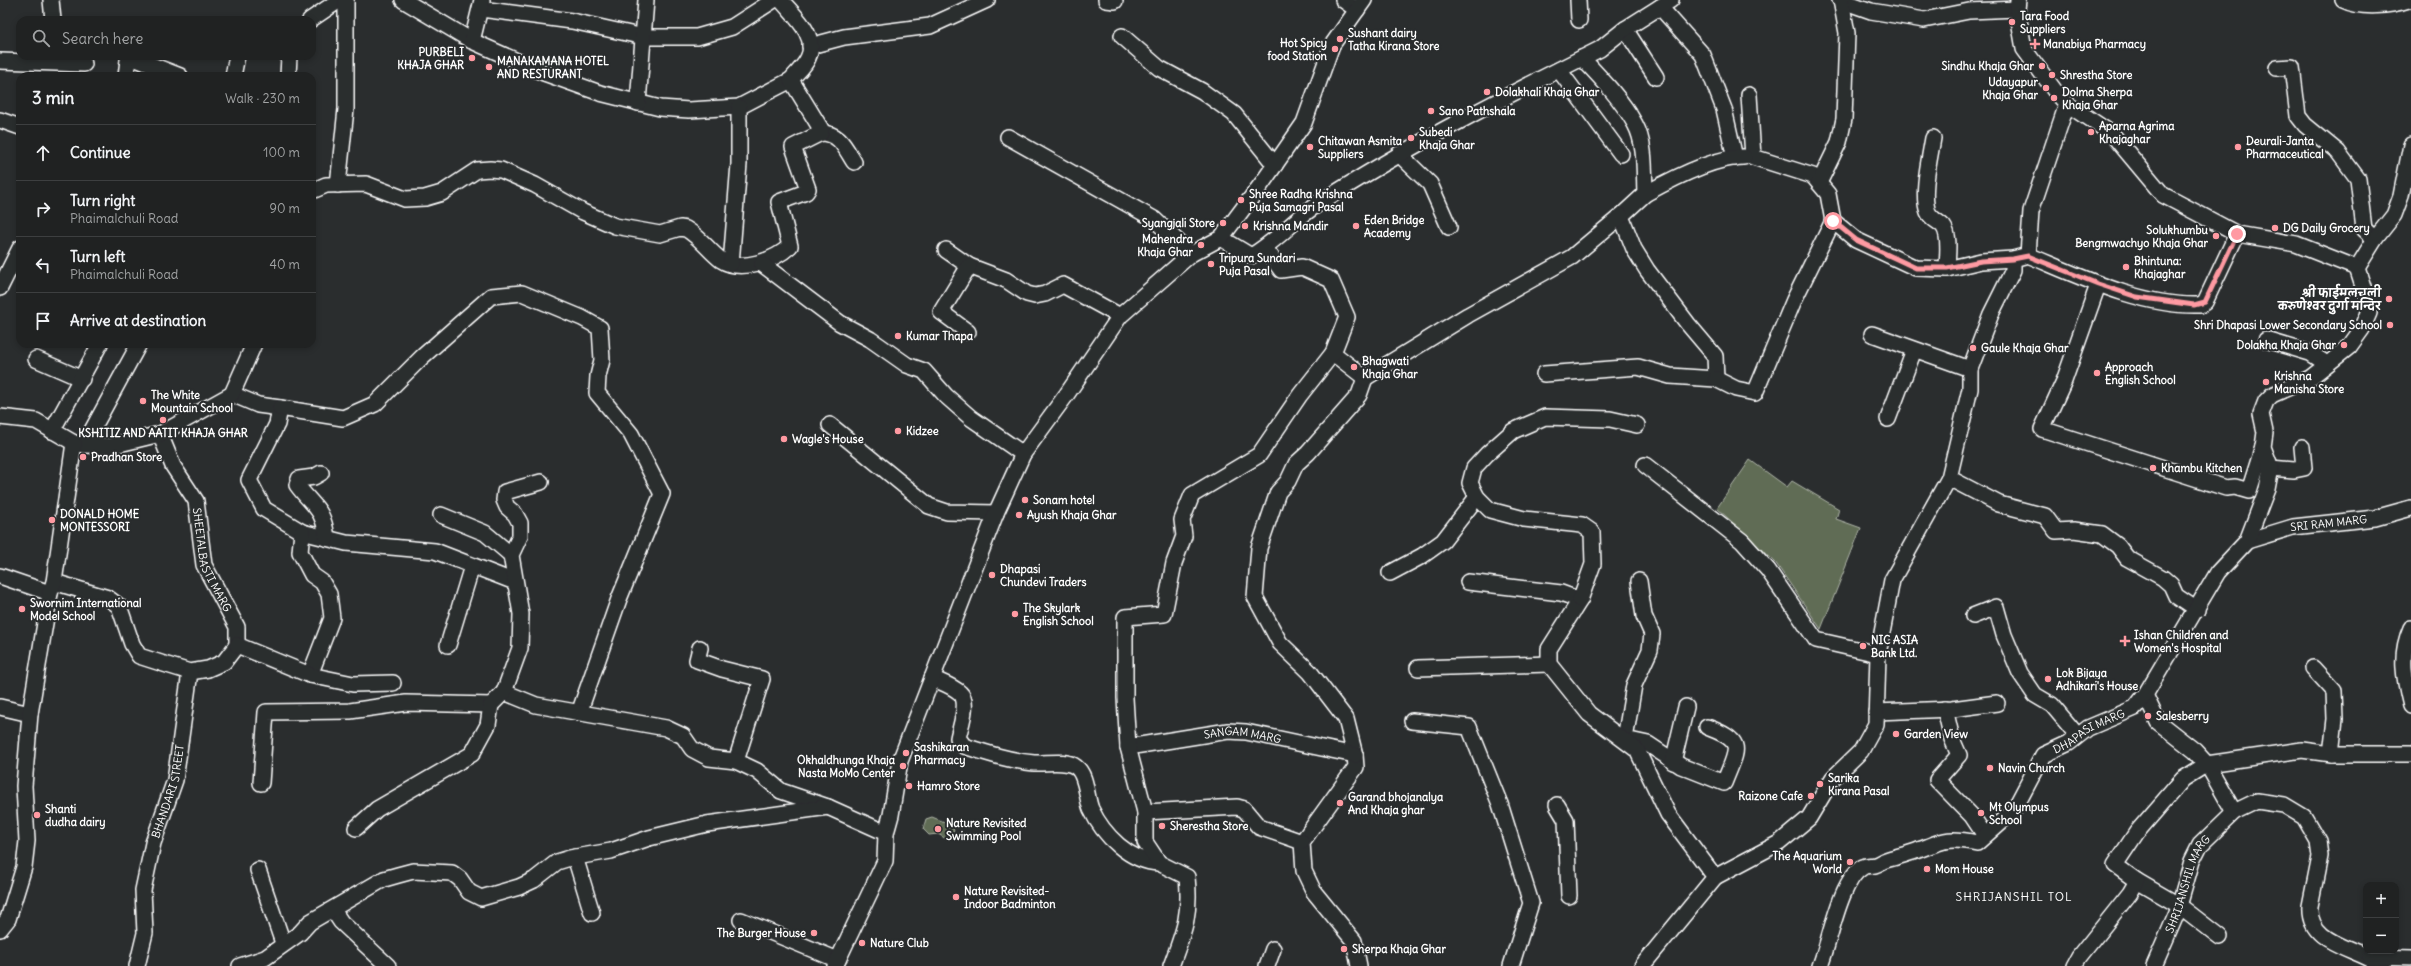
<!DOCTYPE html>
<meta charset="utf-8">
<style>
:root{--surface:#202222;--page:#282a2a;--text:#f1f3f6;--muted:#a2a4a5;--line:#3d3f40}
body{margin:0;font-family:Delius,"Playpen Sans Deva",sans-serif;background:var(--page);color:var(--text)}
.controls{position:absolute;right:12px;bottom:12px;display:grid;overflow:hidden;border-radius:8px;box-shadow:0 2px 6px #0003}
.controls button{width:36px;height:36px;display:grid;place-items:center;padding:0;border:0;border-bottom:1px solid var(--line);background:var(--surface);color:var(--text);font:20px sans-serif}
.stop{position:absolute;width:12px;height:12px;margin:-9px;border:3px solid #ff9aa2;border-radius:50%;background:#fff}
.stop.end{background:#ff9aa2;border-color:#fff;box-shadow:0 1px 4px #0008}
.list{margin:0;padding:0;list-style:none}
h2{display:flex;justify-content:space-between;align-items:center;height:52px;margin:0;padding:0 16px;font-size:17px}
h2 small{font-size:13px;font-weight:400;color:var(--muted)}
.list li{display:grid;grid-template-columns:26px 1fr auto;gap:12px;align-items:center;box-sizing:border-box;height:56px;padding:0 16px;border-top:1px solid var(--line)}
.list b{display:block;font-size:15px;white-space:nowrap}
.list p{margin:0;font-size:13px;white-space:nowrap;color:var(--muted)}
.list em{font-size:13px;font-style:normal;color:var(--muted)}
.icon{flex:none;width:22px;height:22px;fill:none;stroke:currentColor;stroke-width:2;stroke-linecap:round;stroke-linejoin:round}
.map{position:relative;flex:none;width:2411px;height:966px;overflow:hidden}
.search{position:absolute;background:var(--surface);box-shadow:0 2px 6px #0003;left:16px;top:16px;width:300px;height:44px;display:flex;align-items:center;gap:10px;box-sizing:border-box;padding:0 14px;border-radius:12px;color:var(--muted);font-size:15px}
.panel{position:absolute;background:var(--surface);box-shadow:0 2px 6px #0003;left:16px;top:72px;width:300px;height:276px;border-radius:12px}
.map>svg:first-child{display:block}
.green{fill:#606c54;stroke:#b0b6aa}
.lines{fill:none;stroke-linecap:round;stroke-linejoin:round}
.street-casing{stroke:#fff;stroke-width:18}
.street{stroke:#2a2d2e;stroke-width:15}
.route{stroke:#ff9aa2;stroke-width:5}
.poi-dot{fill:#ff9aa2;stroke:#2a2d2e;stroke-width:1.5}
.labels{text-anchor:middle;stroke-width:4;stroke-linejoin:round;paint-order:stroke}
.poi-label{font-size:11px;font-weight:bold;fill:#fff;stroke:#2a2d2e;text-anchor:start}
.street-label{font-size:11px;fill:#fff;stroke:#2a2d2e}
.neighbourhood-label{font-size:12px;letter-spacing:1px;fill:#fff;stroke:#2a2d2e}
</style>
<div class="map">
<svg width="2411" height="966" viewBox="0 0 2411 966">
<rect width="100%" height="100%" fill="#2a2d2e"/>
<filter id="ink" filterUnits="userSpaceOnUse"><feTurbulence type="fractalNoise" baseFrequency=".025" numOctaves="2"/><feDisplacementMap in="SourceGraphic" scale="8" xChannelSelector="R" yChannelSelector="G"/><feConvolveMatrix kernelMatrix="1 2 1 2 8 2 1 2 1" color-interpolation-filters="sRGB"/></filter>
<g filter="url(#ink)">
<path class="green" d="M1750,460L1787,487L1792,481L1839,509L1836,519L1861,528L1821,629L1775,562L1717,508Z
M932,817L947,823L954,830L948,840L938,834L929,835L923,829L926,819Z"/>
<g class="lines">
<defs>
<g id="street">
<path d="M51,0L53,20"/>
<path d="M403,0L472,41L544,73L600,93L660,108L689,110L739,107L791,80"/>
<path d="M1106,0L1115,1"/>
<path d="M1343,0L1357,10"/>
<path d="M1578,0L1579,20"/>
<path d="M1840,0L1871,11L1924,20L1969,11L2017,9"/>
<path d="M2343,0C2361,9 2391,6 2409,0"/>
<path d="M1660,7L1703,55L1724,109L1735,158"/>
<path d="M481,9L572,21L644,37H697L732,27L774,0"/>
<path d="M310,20L338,1L346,0"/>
<path d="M1625,29L1656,77"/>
<path d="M1122,36L1159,68L1202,91L1234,114L1275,165"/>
<path d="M472,41L482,0"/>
<path d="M810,46L844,37L930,26L987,0"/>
<path d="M0,61L84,64"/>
<path d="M2277,68L2292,67L2298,116L2305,125L2338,152L2358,179L2364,229L2375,239"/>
<path d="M1559,70L1621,154"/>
<path d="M126,76L128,60L131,57L180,76"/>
<path d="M233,76L237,56"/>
<path d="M288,76L289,56"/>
<path d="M1749,95L1753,157L1813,176L1828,194L1833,221L1856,240L1916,268L1947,269L1981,261L2013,259L2028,255L2031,211L2067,104"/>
<path d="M638,103L646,0"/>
<path d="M0,120L20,127"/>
<path d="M821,133C840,133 845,148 854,162"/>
<path d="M1008,137L1154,219L1191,254"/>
<path d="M1933,138C1930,157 1921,194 1928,212C1931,219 1938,221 1943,226C1951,236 1947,257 1947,269"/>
<path d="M1399,154L1430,184L1449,227"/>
<path d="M1819,183L1839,142L1844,119L1847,33L1841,0"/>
<path d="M338,185L346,109V0"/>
<path d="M312,191L326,185L366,184L405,199L425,198L442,193L477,170L490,169L501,170L535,185L583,212L615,226L660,234L680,228L686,229C700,237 709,251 721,260C741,273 775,260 790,246L779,202L806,192L808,189L793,147L821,133V129L791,80C796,73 805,66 808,58C819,36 793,15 781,0"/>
<path d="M1645,194C1670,180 1714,157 1744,157"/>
<path d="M1221,238L1251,256C1276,242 1294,219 1318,204C1408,146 1504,97 1600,49L1625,29L1671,0"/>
<path d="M946,250L969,266L1006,280L1027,294L1035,296L1045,294L1063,285L1120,316"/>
<path d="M2028,255C2081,277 2142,307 2200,305L2205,302L2237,234"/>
<path d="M731,264L739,164V107"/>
<path d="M762,264L840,323L870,339L907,365L924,371L946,396L971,418L1023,454"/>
<path d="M2357,268L2375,239L2394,215L2401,196L2411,145"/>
<path d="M2098,285L2064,381L2042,429L2226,488L2235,487L2249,491L2263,447"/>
<path d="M0,288L20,248"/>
<path d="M968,332L941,312L969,266"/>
<path d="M1872,334L1970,369"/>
<path d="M2266,340L2310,353L2327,364"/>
<path d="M1333,353L1365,378L1359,395L1308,453L1296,464L1288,481L1278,492L1259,548L1255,597L1280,643L1310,672L1346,719L1355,755L1356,767L1302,842L1304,871L1314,892L1354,941L1359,966"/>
<path d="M36,359L82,379"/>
<path d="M1544,374L1638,367L1670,376L1716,379L1715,356L1688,324L1647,270L1634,249L1621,216L1645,194C1644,172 1646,144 1635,124C1622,100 1601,78 1582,58"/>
<path d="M1365,378L1468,315L1572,257L1621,216"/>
<path d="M1716,379L1736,389L1755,393L1794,300L1833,221"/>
<path d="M232,394L258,405L280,408L277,424L249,480L264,509L302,532L346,543L435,551L515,582"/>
<path d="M280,408L343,418L375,404L422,357L491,296L522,293L582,318L600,328L602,360L598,376L597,393L631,434L662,494L619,599L579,713"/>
<path d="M0,417L36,421L74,443L84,445L139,344"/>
<path d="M1888,419L1914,350"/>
<path d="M830,425L929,506L947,512L996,513"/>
<path d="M52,431L100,344"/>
<path id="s1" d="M160,434L173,466L196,501L204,565L237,627V645"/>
<path d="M84,445L111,446L160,434L232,394L254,344"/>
<path d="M1645,465L1742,541L1768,570L1816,640L1878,654"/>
<path d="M2271,468L2294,470L2304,468L2302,447"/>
<path d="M321,473L314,477L299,479L297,485C314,508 323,507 327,538"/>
<path d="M1949,478L1999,504L2045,516L2056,531L2074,530L2102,534L2118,546L2127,558L2163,578L2171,585L2176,596L2197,610"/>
<path d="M441,515L485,533L511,555"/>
<path d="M302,532L300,552L312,575L322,582L329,594L332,618L310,675"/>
<path id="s2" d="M2247,541L2293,527L2375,518L2411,508"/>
<path d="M1390,573L1422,556L1443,541L1477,497"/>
<path d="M0,576L50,593"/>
<path d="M1639,581L1644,616L1652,634L1650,650L1634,685L1625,739L1648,744L1681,766L1724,783C1737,749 1747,742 1707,727"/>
<path d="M54,582L108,598L119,606L132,644L139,656L164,664L190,672L208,669L224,662L237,645"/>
<path d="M1468,582L1561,593L1580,600L1549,649V664L1589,714L1637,750L1668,814L1715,877L1642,966"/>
<path d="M1580,600L1593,564L1592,532L1582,525L1524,519L1490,510L1477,497L1470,483L1474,468L1487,454L1513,431L1545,417L1610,419L1637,425"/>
<path d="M1973,616L1996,607L2004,635L2020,673L2035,695L2052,705L2077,735"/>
<path d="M2411,628C2399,655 2404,678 2411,706"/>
<path d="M237,645L310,675L353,684L393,683"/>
<path d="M448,645L472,566"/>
<path d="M700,648L697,660L722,669L762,679L736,761"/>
<path d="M1418,668L1549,664"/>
<path d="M2313,668L2334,691L2335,719L2331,754"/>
<path d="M932,678C940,682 953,686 960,693C970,702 960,727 958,738L964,746C986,753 1011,761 1034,763C1046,764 1066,759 1076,767C1087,775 1086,797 1091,809C1103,835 1130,862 1159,863"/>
<path d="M504,692L536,705L666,728L683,736L692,749L709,758L736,761L757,771L781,791L828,807L886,833"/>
<path d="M2145,695L2158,722L2195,751L2207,764L2234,812L2257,801L2284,805L2304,817L2318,841L2320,856L2310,906C2307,945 2357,947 2382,966"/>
<path d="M0,707L30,714"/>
<path d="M1945,709L1952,739L1959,755L1937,780L1972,816L1984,834"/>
<path d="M1876,712L1952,709L1997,703"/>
<path d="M1412,721L1469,727L1500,804L1531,903L1511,966"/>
<path id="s3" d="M1128,747L1228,731L1246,732L1355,755"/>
<path d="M1673,762L1686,707"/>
<path d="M261,783L266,712L350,711L406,703L491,705"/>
<path d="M1557,805L1566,820L1569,896"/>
<path d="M1145,812L1237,807L1244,809L1259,827L1302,842"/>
<path d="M356,828L377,809L472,754L488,725L491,705L504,692L520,648L521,614L511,555L520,536V523L515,514L507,507L504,500L505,492L541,482"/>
<path d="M575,857L592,913"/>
<path d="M258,870L283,943"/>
<path d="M1715,877L1779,843L1809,818L1833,778L1861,751L1876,724L1878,654L1892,580L1949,478L1970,389V369L1991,314L2013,270V259"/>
<path d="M2137,881L2180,906L2220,937"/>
<path d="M333,910L341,922L388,966"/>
<path d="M741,920L838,960"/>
<path d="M0,929L8,919L24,867L27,841L24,786L30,714L50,593L54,582L74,443"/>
<path d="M2370,957L2411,958"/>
<path id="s4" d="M137,966L145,933L143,890L153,843L175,780L190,672"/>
<path d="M240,966L265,958L300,933L310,922L384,879L398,875L413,871L452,873L460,879L469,892L481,898L519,887L534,880L557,862L570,858L611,851L649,838L707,824L828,807"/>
<path d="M835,966L885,861L886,833L891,815L900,761L996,513L1023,454L1067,394L1120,316L1191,254L1221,238L1263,182L1304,123L1332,45L1364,0"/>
<path d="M1171,966C1184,931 1191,915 1187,877L1159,863L1145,842V812L1128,747L1125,698V617L1164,614L1174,563L1184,536L1182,520L1192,495L1259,455L1300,395L1333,353L1347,317L1331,280L1302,267L1281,270L1265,248"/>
<path d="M1267,966L1273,949"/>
<path id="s5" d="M1820,966C1830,942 1840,879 1863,867C1867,865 1871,866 1875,865C1879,864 1882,861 1886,860C1895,857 1904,855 1913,852C1942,842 1944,836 1977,843L2014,810L2043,755L2069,743L2088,728L2135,708L2145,695L2218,572L2247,541L2267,489L2271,468L2263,447L2265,432L2261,414L2266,401L2272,395L2310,378L2349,347L2362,329L2369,313L2368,302L2357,268L2296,244L2237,234L2163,195L2112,134L2067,104L2055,91L2024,49L2017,9L2018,0"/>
<path d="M2074,966L2079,957L2130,893L2137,881L2115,865L2137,832L2183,779L2207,764L2302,750L2331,754H2411"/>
<path id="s6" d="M2154,966L2177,913L2192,861L2200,845L2234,812"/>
</g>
</defs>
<use href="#street" class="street-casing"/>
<use href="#street" class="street"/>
</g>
</g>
<g class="lines" filter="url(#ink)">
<path class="route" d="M1833,221L1856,240L1916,268H1947L1981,261L2013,259L2028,256L2098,284L2137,297L2194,305L2205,302L2237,234"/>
</g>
<g class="poi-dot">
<circle cx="2012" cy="22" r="4"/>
<circle cx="1340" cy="39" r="4"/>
<path d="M2033 38h4v4h4v4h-4v4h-4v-4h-4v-4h4z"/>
<circle cx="1335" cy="49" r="4"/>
<circle cx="472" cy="58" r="4"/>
<circle cx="2042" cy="66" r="4"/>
<circle cx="489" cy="67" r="4"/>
<circle cx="2052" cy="75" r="4"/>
<circle cx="2046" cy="88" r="4"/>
<circle cx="1487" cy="92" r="4"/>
<circle cx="2054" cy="98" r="4"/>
<circle cx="1431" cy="111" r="4"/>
<circle cx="2091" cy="132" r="4"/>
<circle cx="1411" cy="138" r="4"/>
<circle cx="1310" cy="147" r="4"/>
<circle cx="2238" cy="147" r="4"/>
<circle cx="1241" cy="200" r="4"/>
<circle cx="1223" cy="223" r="4"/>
<circle cx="1245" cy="226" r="4"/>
<circle cx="1356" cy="226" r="4"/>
<circle cx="2275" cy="228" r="4"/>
<circle cx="2216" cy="236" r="4"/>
<circle cx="1201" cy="245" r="4"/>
<circle cx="1211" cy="264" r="4"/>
<circle cx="2126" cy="267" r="4"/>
<circle cx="2389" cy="299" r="4"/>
<circle cx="2390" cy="325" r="4"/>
<circle cx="898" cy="336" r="4"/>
<circle cx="2344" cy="345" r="4"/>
<circle cx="1973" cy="348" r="4"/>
<circle cx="1354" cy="367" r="4"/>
<circle cx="2097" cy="373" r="4"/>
<circle cx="2266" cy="382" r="4"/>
<circle cx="143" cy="401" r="4"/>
<circle cx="163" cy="420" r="4"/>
<circle cx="898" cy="431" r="4"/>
<circle cx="784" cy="439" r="4"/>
<circle cx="83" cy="457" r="4"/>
<circle cx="2153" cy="468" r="4"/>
<circle cx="1025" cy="500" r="4"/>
<circle cx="1019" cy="515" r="4"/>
<circle cx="52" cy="520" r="4"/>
<circle cx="992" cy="575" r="4"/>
<circle cx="22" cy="609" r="4"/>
<circle cx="1015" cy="614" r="4"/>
<path d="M2123 635h4v4h4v4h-4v4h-4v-4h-4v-4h4z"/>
<circle cx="1863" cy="646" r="4"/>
<circle cx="2048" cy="679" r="4"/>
<circle cx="2148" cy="716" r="4"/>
<circle cx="1896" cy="734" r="4"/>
<circle cx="906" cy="753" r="4"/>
<circle cx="903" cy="766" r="4"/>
<circle cx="1990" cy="768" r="4"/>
<circle cx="1820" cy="784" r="4"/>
<circle cx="909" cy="786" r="4"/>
<circle cx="1811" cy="796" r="4"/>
<circle cx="1340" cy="803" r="4"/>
<circle cx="1981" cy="813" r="4"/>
<circle cx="37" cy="815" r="4"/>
<circle cx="1162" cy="826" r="4"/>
<circle cx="938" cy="829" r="4"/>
<circle cx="1850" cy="862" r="4"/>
<circle cx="1927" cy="869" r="4"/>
<circle cx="956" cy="897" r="4"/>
<circle cx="814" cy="933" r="4"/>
<circle cx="862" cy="943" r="4"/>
<circle cx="1344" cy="949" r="4"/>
</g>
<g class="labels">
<g class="poi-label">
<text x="2020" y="20">Tara Food<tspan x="2020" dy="13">Suppliers</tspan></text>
<text x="1348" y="37">Sushant dairy<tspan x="1348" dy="13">Tatha Kirana Store</tspan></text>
<text x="1327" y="47" text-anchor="end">Hot Spicy<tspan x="1327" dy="13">food Station</tspan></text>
<text x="2043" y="48">Manabiya Pharmacy</text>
<text x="464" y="56" text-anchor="end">PURBELI<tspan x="464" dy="13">KHAJA GHAR</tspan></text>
<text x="497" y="65">MANAKAMANA HOTEL<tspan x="497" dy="13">AND RESTURANT</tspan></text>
<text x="2034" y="70" text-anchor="end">Sindhu Khaja Ghar</text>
<text x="2060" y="79">Shrestha Store</text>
<text x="2038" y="86" text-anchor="end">Udayapur<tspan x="2038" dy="13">Khaja Ghar</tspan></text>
<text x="1495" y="96">Dolakhali Khaja Ghar</text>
<text x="2062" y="96">Dolma Sherpa<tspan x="2062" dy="13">Khaja Ghar</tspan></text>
<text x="1439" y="115">Sano Pathshala</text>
<text x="2099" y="130">Aparna Agrima<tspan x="2099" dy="13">Khajaghar</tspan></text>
<text x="1419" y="136">Subedi<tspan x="1419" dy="13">Khaja Ghar</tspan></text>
<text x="1318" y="145">Chitawan Asmita<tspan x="1318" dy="13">Suppliers</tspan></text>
<text x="2246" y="145">Deurali-Janta<tspan x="2246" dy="13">Pharmaceutical</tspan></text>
<text x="1249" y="198">Shree Radha Krishna<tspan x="1249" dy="13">Puja Samagri Pasal</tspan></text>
<text x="1364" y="224">Eden Bridge<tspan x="1364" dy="13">Academy</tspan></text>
<text x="1215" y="227" text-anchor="end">Syangjali Store</text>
<text x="1253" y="230">Krishna Mandir</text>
<text x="2283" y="232">DG Daily Grocery</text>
<text x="2208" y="234" text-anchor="end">Solukhumbu<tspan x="2208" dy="13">Bengmwachyo Khaja Ghar</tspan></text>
<text x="1193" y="243" text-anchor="end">Mahendra<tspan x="1193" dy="13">Khaja Ghar</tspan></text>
<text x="1219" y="262">Tripura Sundari<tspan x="1219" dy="13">Puja Pasal</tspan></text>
<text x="2134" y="265">Bhintuna:<tspan x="2134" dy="13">Khajaghar</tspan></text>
<text x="2381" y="297" text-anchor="end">श्री फाईमलचुली<tspan x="2381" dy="13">करुणेश्वर दुर्गा मन्दिर</tspan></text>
<text x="2382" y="329" text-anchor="end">Shri Dhapasi Lower Secondary School</text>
<text x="906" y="340">Kumar Thapa</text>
<text x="2336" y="349" text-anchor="end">Dolakha Khaja Ghar</text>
<text x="1981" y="352">Gaule Khaja Ghar</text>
<text x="1362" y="365">Bhagwati<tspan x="1362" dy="13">Khaja Ghar</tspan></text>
<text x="2105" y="371">Approach<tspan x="2105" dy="13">English School</tspan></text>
<text x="2274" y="380">Krishna<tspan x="2274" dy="13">Manisha Store</tspan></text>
<text x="151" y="399">The White<tspan x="151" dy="13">Mountain School</tspan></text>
<text x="906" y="435">Kidzee</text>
<text x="163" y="437" text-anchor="middle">KSHITIZ AND AATIT KHAJA GHAR</text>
<text x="792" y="443">Wagle's House</text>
<text x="91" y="461">Pradhan Store</text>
<text x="2161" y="472">Khambu Kitchen</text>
<text x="1033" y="504">Sonam hotel</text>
<text x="60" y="518">DONALD HOME<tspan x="60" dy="13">MONTESSORI</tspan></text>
<text x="1027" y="519">Ayush Khaja Ghar</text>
<text x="1000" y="573">Dhapasi<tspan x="1000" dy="13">Chundevi Traders</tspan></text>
<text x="30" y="607">Swornim International<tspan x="30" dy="13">Model School</tspan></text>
<text x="1023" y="612">The Skylark<tspan x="1023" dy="13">English School</tspan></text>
<text x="2134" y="639">Ishan Children and<tspan x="2134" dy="13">Women's Hospital</tspan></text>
<text x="1871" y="644">NIC ASIA<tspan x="1871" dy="13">Bank Ltd.</tspan></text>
<text x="2056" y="677">Lok Bijaya<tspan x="2056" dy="13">Adhikari's House</tspan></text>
<text x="2156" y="720">Salesberry</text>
<text x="1904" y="738">Garden View</text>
<text x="914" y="751">Sashikaran<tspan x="914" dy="13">Pharmacy</tspan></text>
<text x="895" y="764" text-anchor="end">Okhaldhunga Khaja<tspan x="895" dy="13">Nasta MoMo Center</tspan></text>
<text x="1998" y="772">Navin Church</text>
<text x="1828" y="782">Sarika<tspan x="1828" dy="13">Kirana Pasal</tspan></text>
<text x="917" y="790">Hamro Store</text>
<text x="1803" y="800" text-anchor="end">Raizone Cafe</text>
<text x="1348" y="801">Garand bhojanalya<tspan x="1348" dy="13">And Khaja ghar</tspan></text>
<text x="1989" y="811">Mt Olympus<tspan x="1989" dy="13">School</tspan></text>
<text x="45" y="813">Shanti<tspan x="45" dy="13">dudha dairy</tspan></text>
<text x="946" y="827">Nature Revisited<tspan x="946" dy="13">Swimming Pool</tspan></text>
<text x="1170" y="830">Sherestha Store</text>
<text x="1842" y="860" text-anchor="end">The Aquarium<tspan x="1842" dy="13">World</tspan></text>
<text x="1935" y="873">Mom House</text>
<text x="964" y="895">Nature Revisited-<tspan x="964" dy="13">Indoor Badminton</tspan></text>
<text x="806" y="937" text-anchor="end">The Burger House</text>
<text x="870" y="947">Nature Club</text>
<text x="1352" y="953">Sherpa Khaja Ghar</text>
</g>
<g class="street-label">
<text dy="4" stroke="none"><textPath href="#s2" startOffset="84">SRI RAM MARG</textPath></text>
<text dy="4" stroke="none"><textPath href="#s1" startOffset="138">SHEETALBASTI MARG</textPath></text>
<text dy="4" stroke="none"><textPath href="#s5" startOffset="392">DHAPASI MARG</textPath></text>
<text dy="4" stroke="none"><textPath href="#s3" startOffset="116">SANGAM MARG</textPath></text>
<text dy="4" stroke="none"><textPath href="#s4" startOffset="179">BHANDARI STREET</textPath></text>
<text dy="4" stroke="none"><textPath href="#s6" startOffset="89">SHRIJANSHIL MARG</textPath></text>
</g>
<g class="neighbourhood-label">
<text x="2014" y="901">SHRIJANSHIL TOL</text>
</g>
</g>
</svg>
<div class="controls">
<button>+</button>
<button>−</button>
</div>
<div class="stop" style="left:1833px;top:221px"></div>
<div class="stop end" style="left:2237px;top:234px"></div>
<div class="search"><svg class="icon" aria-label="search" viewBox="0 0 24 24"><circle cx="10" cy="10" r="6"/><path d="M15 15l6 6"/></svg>Search here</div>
<section class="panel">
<h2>3 min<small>Walk · 230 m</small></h2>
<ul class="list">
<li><svg class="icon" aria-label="ahead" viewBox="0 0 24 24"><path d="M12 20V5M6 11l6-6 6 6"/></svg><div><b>Continue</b></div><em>100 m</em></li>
<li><svg class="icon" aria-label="right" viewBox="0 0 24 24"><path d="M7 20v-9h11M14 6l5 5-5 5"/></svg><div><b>Turn right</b><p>Phaimalchuli Road</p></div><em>90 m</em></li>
<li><svg class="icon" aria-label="left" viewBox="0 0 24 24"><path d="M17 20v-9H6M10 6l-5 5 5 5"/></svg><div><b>Turn left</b><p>Phaimalchuli Road</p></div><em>40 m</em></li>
<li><svg class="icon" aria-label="arrive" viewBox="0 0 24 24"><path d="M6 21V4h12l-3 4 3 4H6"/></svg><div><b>Arrive at destination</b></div></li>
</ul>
</section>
</div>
